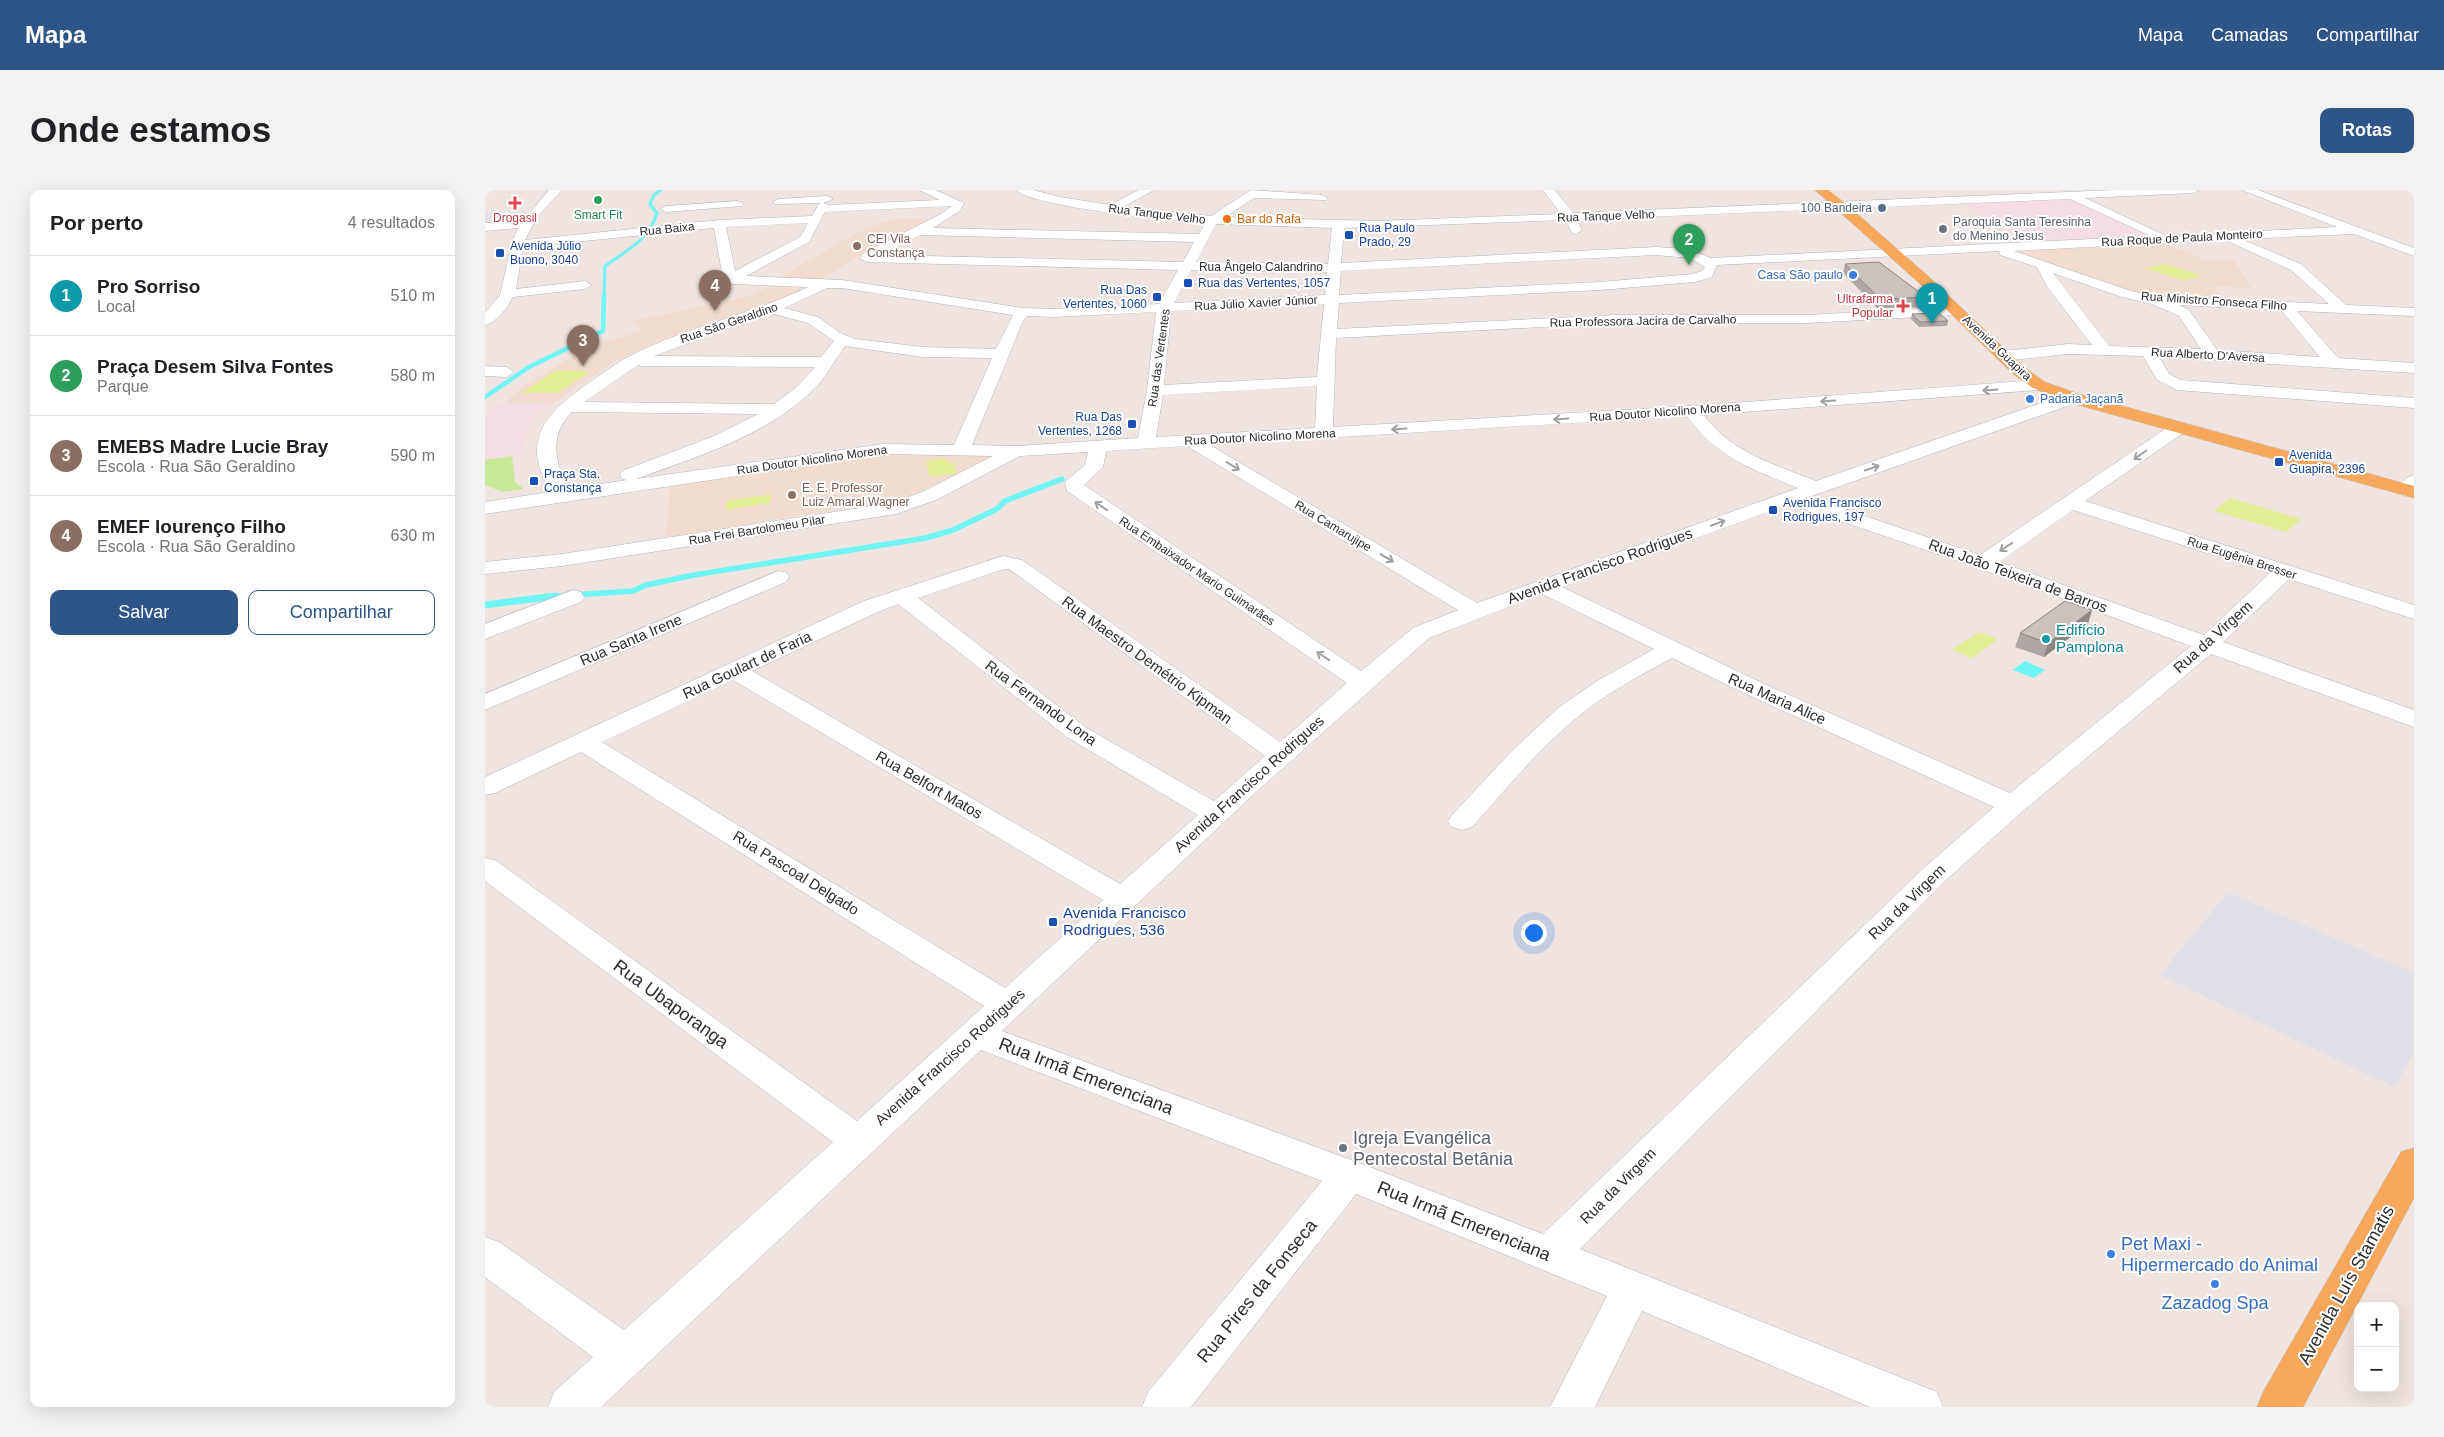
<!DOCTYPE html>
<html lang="pt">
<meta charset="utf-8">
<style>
:root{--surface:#fff;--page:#f2f2f2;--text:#202124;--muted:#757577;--line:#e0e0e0;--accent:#2d5687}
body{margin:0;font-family:Helvetica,sans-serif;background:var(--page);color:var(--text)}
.controls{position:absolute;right:15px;bottom:15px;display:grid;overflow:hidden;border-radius:10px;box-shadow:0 5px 20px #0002}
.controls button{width:45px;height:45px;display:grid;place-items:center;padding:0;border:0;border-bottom:1px solid var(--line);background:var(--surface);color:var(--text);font:25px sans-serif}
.you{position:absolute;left:1048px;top:742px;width:18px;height:18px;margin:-12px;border:4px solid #fff;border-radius:50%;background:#1a73e8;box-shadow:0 0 0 8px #1a73e833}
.badge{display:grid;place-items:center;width:32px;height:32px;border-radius:50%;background:var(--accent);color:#fff;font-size:16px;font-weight:700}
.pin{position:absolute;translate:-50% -41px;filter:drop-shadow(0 1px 2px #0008)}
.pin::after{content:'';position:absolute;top:26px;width:18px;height:15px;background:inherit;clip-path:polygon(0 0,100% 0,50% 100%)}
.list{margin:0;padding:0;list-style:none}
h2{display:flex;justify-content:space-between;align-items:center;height:65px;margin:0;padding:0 20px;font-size:21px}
h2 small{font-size:16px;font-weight:400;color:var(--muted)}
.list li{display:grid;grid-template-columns:32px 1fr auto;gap:15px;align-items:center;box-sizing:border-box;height:80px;padding:0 20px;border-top:1px solid var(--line)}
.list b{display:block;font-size:19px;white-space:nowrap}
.list p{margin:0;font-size:16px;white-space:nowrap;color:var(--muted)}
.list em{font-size:16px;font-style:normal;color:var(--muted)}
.actions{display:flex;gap:10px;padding:15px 20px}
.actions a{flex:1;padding:11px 0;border:1px solid var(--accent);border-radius:10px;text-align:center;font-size:18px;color:var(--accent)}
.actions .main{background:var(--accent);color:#fff}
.map{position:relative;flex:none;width:1929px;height:1217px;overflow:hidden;border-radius:10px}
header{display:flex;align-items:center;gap:30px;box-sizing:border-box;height:70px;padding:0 25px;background:var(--accent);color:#fff}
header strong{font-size:24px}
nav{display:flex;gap:28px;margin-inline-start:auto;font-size:18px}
.intro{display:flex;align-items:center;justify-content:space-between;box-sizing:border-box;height:120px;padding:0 30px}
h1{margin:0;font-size:35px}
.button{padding:12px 22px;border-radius:10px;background:var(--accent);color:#fff;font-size:18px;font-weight:700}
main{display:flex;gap:30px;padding:0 30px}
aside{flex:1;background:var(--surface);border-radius:10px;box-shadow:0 5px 20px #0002}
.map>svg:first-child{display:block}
.industrial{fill:#e0e0e8}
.education{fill:#f1dccf}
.medical{fill:#f6dde5}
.green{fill:#cae89a}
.pitch{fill:#e2ef95}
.water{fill:#6ff5f4}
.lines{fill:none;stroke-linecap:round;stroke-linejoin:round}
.stream-far3{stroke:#6ff5f4;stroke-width:3}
.stream-far2{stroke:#6ff5f4;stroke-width:4.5}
.stream-far1{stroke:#6ff5f4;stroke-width:5.5}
.stream{stroke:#6ff5f4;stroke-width:7}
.minor-casing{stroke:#afb6bd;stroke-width:1}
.major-casing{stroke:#c4c4c4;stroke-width:1}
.minor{fill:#fff;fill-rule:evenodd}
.major{fill:#f8a85c;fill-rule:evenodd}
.wall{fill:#afa7a3}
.shaded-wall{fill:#8e8885}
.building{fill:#cbc2be;stroke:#8e8885}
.oneway{stroke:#a0a0a0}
.leisure-dot{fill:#2e9e5b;stroke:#fff;stroke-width:2}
.health-dot{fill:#e0444e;stroke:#fff;stroke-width:2}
.service-dot{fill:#5c6f8a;stroke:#fff;stroke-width:2}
.food-dot{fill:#e8710a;stroke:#fff;stroke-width:2}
.worship-dot{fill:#6b7280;stroke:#fff;stroke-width:2}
.transit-dot{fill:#1a4fb4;stroke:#fff;stroke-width:2}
.education-dot{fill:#8d6e63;stroke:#fff;stroke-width:2}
.shop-dot{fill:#3f7fe0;stroke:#fff;stroke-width:2}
.culture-dot{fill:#0f9aa8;stroke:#fff;stroke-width:2}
.labels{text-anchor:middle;stroke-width:4;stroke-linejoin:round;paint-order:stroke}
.far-service-label{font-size:12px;fill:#4e5e75;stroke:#fff;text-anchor:end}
.far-street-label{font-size:12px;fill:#2d2d2d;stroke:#fff}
.far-leisure-label{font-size:12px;fill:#27864d;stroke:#fff}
.far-health-label{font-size:12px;fill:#be3a42;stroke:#fff}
.far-food-label{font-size:12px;fill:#c56008;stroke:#fff;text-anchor:start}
.far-worship-label{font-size:12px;fill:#5b616d;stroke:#fff;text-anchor:start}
.far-transit-label{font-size:12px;fill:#164399;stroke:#fff;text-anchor:start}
.far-education-label{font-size:12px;fill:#785e54;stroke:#fff;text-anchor:start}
.far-shop-label{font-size:12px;fill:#366cbe;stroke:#fff;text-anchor:end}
.street-label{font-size:15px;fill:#2d2d2d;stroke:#fff}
.culture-label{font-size:15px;fill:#0d838f;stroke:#fff;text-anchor:start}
.transit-label{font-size:15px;fill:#164399;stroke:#fff;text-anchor:start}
.near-street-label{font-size:18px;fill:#2d2d2d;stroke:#fff}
.near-worship-label{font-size:18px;fill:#5b616d;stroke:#fff;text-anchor:start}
.near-shop-label{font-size:18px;fill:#366cbe;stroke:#fff;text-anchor:start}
</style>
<header>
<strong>Mapa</strong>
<nav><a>Mapa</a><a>Camadas</a><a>Compartilhar</a></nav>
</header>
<div class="intro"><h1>Onde estamos</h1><a class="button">Rotas</a></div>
<main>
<aside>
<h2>Por perto<small>4 resultados</small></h2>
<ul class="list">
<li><span class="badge" style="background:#0f9aa8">1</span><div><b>Pro Sorriso</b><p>Local</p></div><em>510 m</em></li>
<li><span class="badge" style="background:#2e9e5b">2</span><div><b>Praça Desem Silva Fontes</b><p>Parque</p></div><em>580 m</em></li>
<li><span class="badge" style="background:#8d6e63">3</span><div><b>EMEBS Madre Lucie Bray</b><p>Escola · Rua São Geraldino</p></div><em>590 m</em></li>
<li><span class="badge" style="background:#8d6e63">4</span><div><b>EMEF lourenço Filho</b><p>Escola · Rua São Geraldino</p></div><em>630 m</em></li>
</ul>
<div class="actions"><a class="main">Salvar</a><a>Compartilhar</a></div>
</aside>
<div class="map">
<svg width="1929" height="1217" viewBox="0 0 1929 1217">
<rect width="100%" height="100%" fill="#efe4df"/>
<path class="industrial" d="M41,21L36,28L0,31V24Z
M1743,702L1929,783V863L1909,897L1675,785Z"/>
<path class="education" d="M407,29H448L379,63L337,89H291L370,44Z
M1675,52L1720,70L1749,71L1766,98L1729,96L1740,111L1659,105L1523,60Z
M287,95L321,96L296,109L213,137L147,163L132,170L68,213H20L36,198L95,162L110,155L157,141L148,131L265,106Z
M407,262L510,266L420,309L181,347L185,295Z"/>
<path class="medical" d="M1581,8L1664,47L1560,52L1532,38L1521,39L1477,12Z
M11,213H68L47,229L42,240L37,264L0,270V228Z"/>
<path class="green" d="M27,266L30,292L39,299L18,302L0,295V270Z"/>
<path class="pitch" d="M1679,74L1718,86L1698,90L1659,78Z
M70,181H105L73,203H37Z
M461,268L462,273L468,272L472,283L445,287L441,271Z
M286,304V313L241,320V311Z
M1745,308L1817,329L1801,342L1729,321Z
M1494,442L1513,449L1487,468L1467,460Z"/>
<path class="water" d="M1540,471L1560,480L1549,488L1528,480Z"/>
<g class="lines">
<path class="stream-far3" d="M119,107L120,76C141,61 165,49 172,23L165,14L169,5L176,0"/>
<path class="stream-far2" d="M0,207L44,177L118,141L119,105"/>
<path class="stream-far1" d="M61,407L148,401L161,395L209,385L441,348L468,340L512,319L520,311L577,289"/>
<path class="stream" d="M0,415L71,406"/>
<defs>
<path id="minor" d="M64,0H77L52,27L40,50L234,30L327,26L334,14L337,13L290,14L288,12L294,9L342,6L348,9L338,13L343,15L455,10L434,0H450L479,13L476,20L448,38L714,44L720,33C690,31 548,17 531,0H548L575,7L625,15L654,0H669L638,17L726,26L766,0L837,5L843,8L841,10L769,8L740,27L892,31L1076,24L1058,0H1070L1088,23L1630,0H1714L1708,3L1600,8L1681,46L1852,37L1757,0H1773L1929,58V66L1869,44L1756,49L1816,74L1861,115L1929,118V126L1812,121L1853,168L1929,173V183L1674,167L1684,184L1696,190L1929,208V218L1692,200L1672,190L1658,166L1583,164L1518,171L1513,169L1510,166L1518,161L1583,154L1607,155L1563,98L1552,77L1515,65L1514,61L1232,75L1227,87L1210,92L1115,100L854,113L852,139L1131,125H1321L1472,117L1479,121L1472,125L1321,133H1131L851,148L848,237L1207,216L1554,190L1560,192L1562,195L1560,198L1554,200L1219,225C1245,262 1291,275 1331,291L1582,204H1594L1596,208L1594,212L1324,307L1495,365L1689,233H1701L1704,237L1701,241L1600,311L1929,415V429L1804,389L1738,452L1929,520V537L1726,464L1538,621L1461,690L1095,1059L1452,1202L1458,1217H1385L1157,1121L1110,1217H1065L1122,1106L871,1004L706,1217H657L663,1202L837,991L496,860L116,1217H63L69,1202L108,1167L0,1087V1047L14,1052L139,1140L348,952L0,691V668L10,670L372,931L499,816L96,562L10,603L0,605V587L379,411L518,366L537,370L795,552L862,493L582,301L580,292L600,275L603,262L535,266L451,310L411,324L77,376L0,384V372L77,364L407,313L437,302L508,266L398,264L0,324V312L64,302C59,288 51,274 52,258C54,229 80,210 101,195C117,184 132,172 149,164C205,136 267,124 323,97L248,94L241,92L238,88L229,38L38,57L31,99L100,91L107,95L100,99L28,107C22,118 12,132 0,135V123L15,105L27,53L33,38L0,41V33L38,31ZM1585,9L1666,46L1226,68L1202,59L1171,57L856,73L859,38L1081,30L1087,43L1091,44L1097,40L1092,30ZM467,16L456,24L379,63L375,68L381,72L693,80L674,114L569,119L538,118L357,90L261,86L324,52L340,22ZM323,33L315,47L250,81L241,37ZM731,34L847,38L843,74L711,72ZM435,45L709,52L698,72L397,65ZM1740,50L1806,80L1844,114L1668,106L1646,101L1529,61ZM1171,65L1205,68L1220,77L1217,81L1208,84L1115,92L854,105L856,81ZM706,80L842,82L840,105L689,113ZM1568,83L1637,107L1667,114L1694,126L1716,159L1624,156ZM342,98H357L528,125L511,159L438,157L370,149L355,143L333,127L299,118ZM839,114L832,187L679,195L686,121ZM1694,115L1796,120L1835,167L1732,160L1704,120ZM671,122L662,200L653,248L532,256L487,255L538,131L542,126L569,127ZM285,123L323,133L349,151L336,167L169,166ZM360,156L438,167L507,168L469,255L398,254L151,289C211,267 278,247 326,202C340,189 349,171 360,156ZM153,175L157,176L330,177L313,196L289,214L99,212ZM832,196L830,238L671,247L678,205ZM87,222L273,224L229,246L137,281L135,285L137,289L142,290L82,299C71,271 63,246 87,222ZM1202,226C1230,267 1269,280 1313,298L992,413L725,255ZM702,256L973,420L928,438L876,481L599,295L618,277L621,261ZM1305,314L1491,377L1706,456L1525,603L1277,493L1077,397ZM1588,320L1785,383L1719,445L1514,372ZM519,379H524L780,566L729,611L600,537L433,408ZM1057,404L1169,459L1112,491L1073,518L1026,562L967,625L963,631L967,637L977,640L987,637C1020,600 1052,561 1090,529C1120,504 1154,486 1187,468L1259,503L1509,617L1441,676L1058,1044L877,974L517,841L770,603L944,448ZM413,414L582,547L713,625L635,694L267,481L395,421ZM248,490L618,710L520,798L117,552Z
M253,11L259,14L257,16L181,22L175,19L181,16Z
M0,176L21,177L29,182L21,187L0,186Z
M1929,285V303L1921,306L1914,304L1911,300C1916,293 1921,287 1929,285Z
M293,381L301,382L304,387L301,392L0,520V504Z
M88,400L96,402L99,407L96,412L0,449V434Z"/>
<path id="major" d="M1330,0H1343L1361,14L1443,86L1540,178L1560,192L1594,204L1929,296V308L1582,212L1548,198L1528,184L1433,92Z
M1929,958V1008L1818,1217H1772L1778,1202L1916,962Z"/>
</defs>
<use href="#minor" class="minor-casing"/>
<use href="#major" class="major-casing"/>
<use href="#minor" class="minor"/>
<use href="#major" class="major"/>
</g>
<path class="wall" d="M1360,74L1434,102L1444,107L1442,117L1393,119L1358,83Z
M1427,124L1463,131L1462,136L1434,137L1426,129Z
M1603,434L1559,467L1530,457L1535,443Z"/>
<path class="shaded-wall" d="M1607,420L1603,434L1559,467L1563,453Z"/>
<path class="building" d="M1394,72L1434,102H1439L1444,107L1395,109L1360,74Z
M1454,123L1463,131L1435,132L1427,124Z
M1580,411L1607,420L1563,453L1535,443Z"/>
<defs><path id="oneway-shaft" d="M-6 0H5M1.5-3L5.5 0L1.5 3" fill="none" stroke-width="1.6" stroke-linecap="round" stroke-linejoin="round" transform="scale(1.25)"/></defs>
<g class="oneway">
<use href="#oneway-shaft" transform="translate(1505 200) rotate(176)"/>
<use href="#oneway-shaft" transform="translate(1343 211) rotate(176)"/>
<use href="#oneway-shaft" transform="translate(1076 229) rotate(176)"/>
<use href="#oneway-shaft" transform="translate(914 239) rotate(176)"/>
<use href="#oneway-shaft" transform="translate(1655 265) rotate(145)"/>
<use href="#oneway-shaft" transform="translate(748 276) rotate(31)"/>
<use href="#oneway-shaft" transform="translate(1387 278) rotate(-19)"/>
<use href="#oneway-shaft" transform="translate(616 316) rotate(-146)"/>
<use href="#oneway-shaft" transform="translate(1233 333) rotate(-20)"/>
<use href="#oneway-shaft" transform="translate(1521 357) rotate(146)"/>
<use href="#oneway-shaft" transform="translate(902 368) rotate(31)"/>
<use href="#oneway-shaft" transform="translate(838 466) rotate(-146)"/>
</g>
<circle class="leisure-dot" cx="113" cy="10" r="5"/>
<g class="health-dot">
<path d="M27.5 5.5h5v5h5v5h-5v5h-5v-5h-5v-5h5z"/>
<path d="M1415.5 108.5h5v5h5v5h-5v5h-5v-5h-5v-5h5z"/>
</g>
<circle class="service-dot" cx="1397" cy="18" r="5"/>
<circle class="food-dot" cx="742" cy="29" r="5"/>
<g class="worship-dot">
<circle cx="1458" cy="39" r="5"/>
<circle cx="858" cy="958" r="5"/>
</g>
<g class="transit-dot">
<rect x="859" y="40" width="10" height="10" rx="2.5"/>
<rect x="10" y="58" width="10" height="10" rx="2.5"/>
<rect x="698" y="88" width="10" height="10" rx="2.5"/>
<rect x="667" y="102" width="10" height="10" rx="2.5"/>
<rect x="642" y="229" width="10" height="10" rx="2.5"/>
<rect x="1789" y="267" width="10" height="10" rx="2.5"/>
<rect x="44" y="286" width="10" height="10" rx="2.5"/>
<rect x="1283" y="315" width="10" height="10" rx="2.5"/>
<rect x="563" y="727" width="10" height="10" rx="2.5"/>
</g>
<g class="education-dot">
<circle cx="372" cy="56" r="5"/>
<circle cx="307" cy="305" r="5"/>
</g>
<g class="shop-dot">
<circle cx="1368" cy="85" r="5"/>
<circle cx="1545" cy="209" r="5"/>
<circle cx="1626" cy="1064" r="5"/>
<circle cx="1730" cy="1094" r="5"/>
</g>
<circle class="culture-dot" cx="1561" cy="449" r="5"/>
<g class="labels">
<g class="far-service-label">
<text x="1387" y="22">100 Bandeira</text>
</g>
<g class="far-street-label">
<text transform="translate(672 24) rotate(7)" y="4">Rua Tanque Velho</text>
<text transform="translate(1121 26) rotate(-2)" y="4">Rua Tanque Velho</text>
<text transform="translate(182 39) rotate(-6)" y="4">Rua Baixa</text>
<text transform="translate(1697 48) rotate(-3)" y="4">Rua Roque de Paula Monteiro</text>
<text x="776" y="81">Rua Ângelo Calandrino</text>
<text transform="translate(1729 111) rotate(4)" y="4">Rua Ministro Fonseca Filho</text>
<text transform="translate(771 113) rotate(-3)" y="4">Rua Júlio Xavier Júnior</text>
<text transform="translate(1158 131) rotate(-1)" y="4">Rua Professora Jacira de Carvalho</text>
<text transform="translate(244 133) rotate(-19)" y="4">Rua São Geraldino</text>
<text transform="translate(1512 158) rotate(43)" y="4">Avenida Guapira</text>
<text transform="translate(1723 165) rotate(3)" y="4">Rua Alberto D'Aversa</text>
<text transform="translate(674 168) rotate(-82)" y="4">Rua das Vertentes</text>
<text transform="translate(1180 222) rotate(-4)" y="4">Rua Doutor Nicolino Morena</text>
<text transform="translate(775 247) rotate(-3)" y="4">Rua Doutor Nicolino Morena</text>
<text transform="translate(327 270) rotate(-8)" y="4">Rua Doutor Nicolino Morena</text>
<text transform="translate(848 336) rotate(31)" y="4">Rua Camarujipe</text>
<text transform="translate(272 340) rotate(-9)" y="4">Rua Frei Bartolomeu Pilar</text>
<text transform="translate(1757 368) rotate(18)" y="4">Rua Eugênia Bresser</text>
<text transform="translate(712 381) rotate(34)" y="4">Rua Embaixador Mario Guimarães</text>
</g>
<g class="far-leisure-label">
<text x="113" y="29">Smart Fit</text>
</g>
<g class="far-health-label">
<text x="30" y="32">Drogasil</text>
<text x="1408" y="113" text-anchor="end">Ultrafarma<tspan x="1408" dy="14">Popular</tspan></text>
</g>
<g class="far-food-label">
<text x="752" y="33">Bar do Rafa</text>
</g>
<g class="far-worship-label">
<text x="1468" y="36">Paroquia Santa Teresinha<tspan x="1468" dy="14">do Menino Jesus</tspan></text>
</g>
<g class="far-transit-label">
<text x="874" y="42">Rua Paulo<tspan x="874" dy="14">Prado, 29</tspan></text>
<text x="25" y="60">Avenida Júlio<tspan x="25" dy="14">Buono, 3040</tspan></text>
<text x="713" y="97">Rua das Vertentes, 1057</text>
<text x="662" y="104" text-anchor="end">Rua Das<tspan x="662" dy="14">Vertentes, 1060</tspan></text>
<text x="637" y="231" text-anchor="end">Rua Das<tspan x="637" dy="14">Vertentes, 1268</tspan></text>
<text x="1804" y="269">Avenida<tspan x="1804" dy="14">Guapira, 2396</tspan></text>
<text x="59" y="288">Praça Sta.<tspan x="59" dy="14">Constança</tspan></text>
<text x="1298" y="317">Avenida Francisco<tspan x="1298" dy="14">Rodrigues, 197</tspan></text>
</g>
<g class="far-education-label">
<text x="382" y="53">CEI Vila<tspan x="382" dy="14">Constança</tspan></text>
<text x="317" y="302">E. E. Professor<tspan x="317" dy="14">Luiz Amaral Wagner</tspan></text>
</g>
<g class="far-shop-label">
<text x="1358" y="89">Casa São paulo</text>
<text x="1555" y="213" text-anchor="start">Padaria Jaçanã</text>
</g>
<g class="street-label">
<text transform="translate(1115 376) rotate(-20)" y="5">Avenida Francisco Rodrigues</text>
<text transform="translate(1533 386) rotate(20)" y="5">Rua João Teixeira de Barros</text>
<text transform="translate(1728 447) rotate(-42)" y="5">Rua da Virgem</text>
<text transform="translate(146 450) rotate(-23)" y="5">Rua Santa Irene</text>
<text transform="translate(662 470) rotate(36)" y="5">Rua Maestro Demétrio Kipman</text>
<text transform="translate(262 475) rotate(-25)" y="5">Rua Goulart de Faria</text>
<text transform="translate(1292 509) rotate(24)" y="5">Rua Maria Alice</text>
<text transform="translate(556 513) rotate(36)" y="5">Rua Fernando Lona</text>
<text transform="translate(764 594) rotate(-42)" y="5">Avenida Francisco Rodrigues</text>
<text transform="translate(444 595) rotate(30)" y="5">Rua Belfort Matos</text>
<text transform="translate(311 683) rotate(32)" y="5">Rua Pascoal Delgado</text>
<text transform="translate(1422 712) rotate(-44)" y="5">Rua da Virgem</text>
<text transform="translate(465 867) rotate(-42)" y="5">Avenida Francisco Rodrigues</text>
<text transform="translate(1133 996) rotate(-45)" y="5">Rua da Virgem</text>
</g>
<g class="culture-label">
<text x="1571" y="445">Edifício<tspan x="1571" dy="17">Pamplona</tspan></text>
</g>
<g class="transit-label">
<text x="578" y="728">Avenida Francisco<tspan x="578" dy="17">Rodrigues, 536</tspan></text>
</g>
<g class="near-street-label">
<text transform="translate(186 814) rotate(36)" y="6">Rua Ubaporanga</text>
<text transform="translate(601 886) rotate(21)" y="6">Rua Irmã Emerenciana</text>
<text transform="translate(979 1031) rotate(22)" y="6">Rua Irmã Emerenciana</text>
<text transform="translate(1861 1095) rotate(-61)" y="6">Avenida Luís Stamatis</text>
<text transform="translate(772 1101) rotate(-51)" y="6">Rua Pires da Fonseca</text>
</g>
<g class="near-worship-label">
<text x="868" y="954">Igreja Evangélica<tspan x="868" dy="21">Pentecostal Betânia</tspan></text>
</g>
<g class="near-shop-label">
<text x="1636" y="1060">Pet Maxi -<tspan x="1636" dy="21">Hipermercado do Animal</tspan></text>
<text x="1730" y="1119" text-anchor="middle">Zazadog Spa</text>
</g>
</g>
</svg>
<div class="controls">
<button>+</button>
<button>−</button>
</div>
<div class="you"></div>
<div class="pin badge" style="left:1447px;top:134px;background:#0f9aa8">1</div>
<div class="pin badge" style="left:1204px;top:75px;background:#2e9e5b">2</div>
<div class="pin badge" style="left:98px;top:176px;background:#8d6e63">3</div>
<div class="pin badge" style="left:230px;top:121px;background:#8d6e63">4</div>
</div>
</main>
